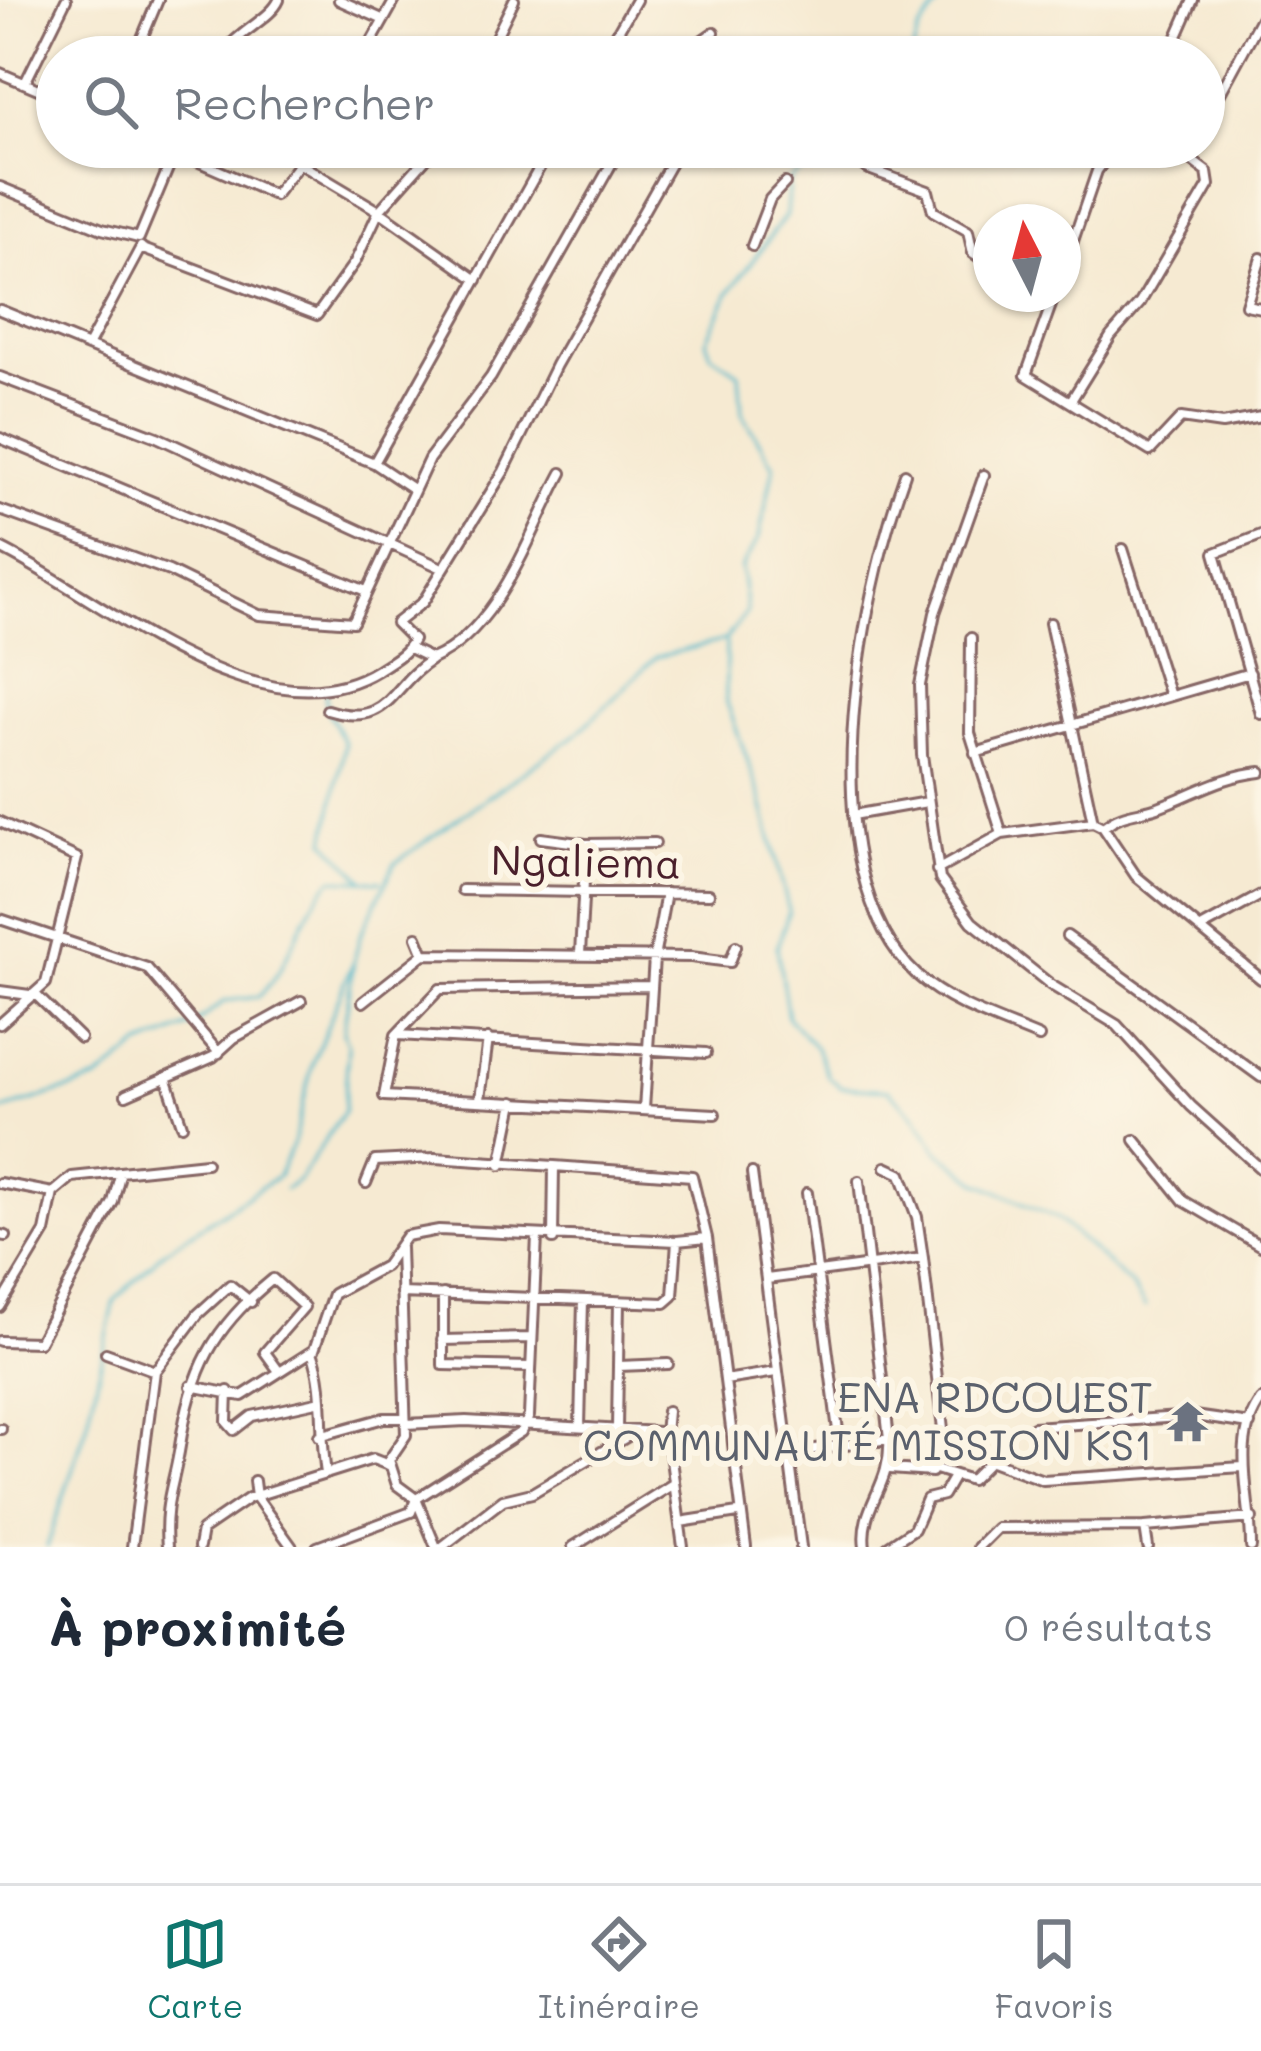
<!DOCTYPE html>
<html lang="fr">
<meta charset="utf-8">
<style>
:root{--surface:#fff;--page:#f6f6f7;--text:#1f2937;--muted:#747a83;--line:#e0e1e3;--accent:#0f766e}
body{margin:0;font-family:Mali,sans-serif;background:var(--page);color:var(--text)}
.compass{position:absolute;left:973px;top:204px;width:108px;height:108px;border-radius:50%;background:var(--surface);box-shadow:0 3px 9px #0004;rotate:354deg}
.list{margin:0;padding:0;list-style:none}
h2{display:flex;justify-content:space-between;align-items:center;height:156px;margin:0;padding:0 48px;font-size:51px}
h2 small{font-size:39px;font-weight:400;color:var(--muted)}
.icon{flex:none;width:66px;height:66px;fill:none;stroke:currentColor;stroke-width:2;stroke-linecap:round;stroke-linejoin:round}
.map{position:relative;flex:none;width:1261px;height:1547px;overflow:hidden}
.search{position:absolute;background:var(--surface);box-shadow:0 3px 9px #0004;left:36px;right:36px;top:36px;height:132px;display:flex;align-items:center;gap:30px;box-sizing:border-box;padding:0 42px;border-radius:66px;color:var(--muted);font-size:45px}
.sheet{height:336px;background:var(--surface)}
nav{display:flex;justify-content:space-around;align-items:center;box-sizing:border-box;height:168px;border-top:3px solid var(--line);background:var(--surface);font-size:33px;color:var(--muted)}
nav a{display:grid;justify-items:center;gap:6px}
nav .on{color:var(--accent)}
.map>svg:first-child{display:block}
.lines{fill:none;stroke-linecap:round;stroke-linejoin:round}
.stream{stroke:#4eb8cb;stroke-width:3}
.street-casing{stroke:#866665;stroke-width:14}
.street{stroke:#fff;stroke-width:8}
.labels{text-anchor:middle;stroke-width:12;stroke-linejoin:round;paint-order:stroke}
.street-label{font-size:42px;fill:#4a1f2b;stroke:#fcf5e5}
.worship-label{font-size:42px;fill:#5b616d;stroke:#fcf5e5;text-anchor:end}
</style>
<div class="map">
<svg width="1261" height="1547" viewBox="0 0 1261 1547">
<rect width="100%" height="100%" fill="#fcf5e5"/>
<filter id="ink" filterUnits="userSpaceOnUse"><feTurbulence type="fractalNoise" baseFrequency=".00833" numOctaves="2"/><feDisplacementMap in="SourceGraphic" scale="24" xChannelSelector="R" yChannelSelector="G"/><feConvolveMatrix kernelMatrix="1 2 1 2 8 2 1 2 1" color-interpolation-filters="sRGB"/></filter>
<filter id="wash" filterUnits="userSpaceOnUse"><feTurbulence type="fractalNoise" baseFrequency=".004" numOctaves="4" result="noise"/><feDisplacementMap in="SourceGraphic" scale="48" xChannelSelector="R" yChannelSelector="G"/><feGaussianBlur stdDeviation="2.7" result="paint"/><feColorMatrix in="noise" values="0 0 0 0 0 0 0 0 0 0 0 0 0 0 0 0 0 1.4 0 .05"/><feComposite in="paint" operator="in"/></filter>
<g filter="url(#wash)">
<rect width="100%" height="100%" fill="#f6ead2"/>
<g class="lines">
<path class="stream" d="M911,57L919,31L943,0
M726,643V700L761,798L789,911L777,947L788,1018L816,1048L828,1077L842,1087L888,1090L915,1116L938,1151L978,1182L1057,1218L1130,1284L1145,1307
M325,690L327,710L345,744L326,841L363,879
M0,1111L98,1080L139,1047L193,1025L225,1001L258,997C294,964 298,912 333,879L381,881
M285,1189L299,1180L344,1111L348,1046L343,1033L354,961L360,936L395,863L577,734L656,657L725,640L747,612L741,568L759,538L774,466L742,413L739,373L711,354L706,341L729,293L786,215L789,180L836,147
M47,1547L87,1425L115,1300L164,1251L278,1176L294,1141L313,1062L352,965"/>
</g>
</g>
<g filter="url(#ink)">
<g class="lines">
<defs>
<path id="street" d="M339,0L384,20
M226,48L242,57
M134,57L158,0
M221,57C235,33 271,19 279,0
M363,57L395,0
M486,57L514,0
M603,57L636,0
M678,57L714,32
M1168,57L1193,0
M0,73L57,97
M25,83L66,0
M1204,123L1261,18
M165,147L275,195L312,147
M844,147L866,168L928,191L933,211L968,231L973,253L991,265
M302,165L379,211L436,147
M0,187L102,229L139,238L177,147
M752,246L770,199L785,183
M143,249L317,315L355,262L379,211L477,280
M1261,258L1246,305L1261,308
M1063,270L1097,171L1114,147
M1055,294L1026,375L1150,451L1181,418L1222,424L1261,417
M0,310L374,463L413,489
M89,344L141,247
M0,377L157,437L442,568
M1072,399L1111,336L1140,303L1209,185L1207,172L1187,157L1192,147
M0,438L366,591
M374,463L551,147
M905,474C860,599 806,872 917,975C950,1005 999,1020 1039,1037
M984,475L935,613L920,685L922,755L940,879L972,922L1051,985L1117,1025L1191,1106L1261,1169
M0,510L169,571L259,615L353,622L429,459L491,377L621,147
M1261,535L1215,553L1261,714
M0,548C101,597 262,742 378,670C392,661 406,654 413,640L396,623L423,602L504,471L556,365L680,147
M1123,549L1169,693
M1050,623L1093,822
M971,638L970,733L1002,834
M409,648L432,659C500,629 529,534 562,473
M327,710C391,729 389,686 431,660
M975,753L1250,673
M853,815L927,802
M0,822L77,858L46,983L0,1024
M1103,827C1122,812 1136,814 1158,807C1194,794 1221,776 1261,772
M541,838L586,844
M937,870L1002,834L1093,822L1103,827L1136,876L1261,979
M462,890L709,894
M0,919L147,968L219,1053
M1203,927L1261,895
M1067,936L1261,1077
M417,937L424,954L691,957L730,962L736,946
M580,954L586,844L655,843
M652,986L440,989L396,1035L384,1096L715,1114
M0,991L37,996L80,1038
M363,1002L424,954
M398,1035L706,1053
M166,1077L182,1125
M126,1095L213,1057L234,1038L301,1001
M480,1099L488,1039
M644,1109L654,958L666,893
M1135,1140L1184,1201L1261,1246
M501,1165L514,1102
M554,1166L692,1176L707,1238
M886,1167L901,1174L917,1217L923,1258
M752,1173L801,1547
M0,1183L53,1193
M366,1183L375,1161L435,1158L554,1166L553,1239
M807,1193L840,1446
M0,1235L6,1236
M677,1241L707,1238L746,1547
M400,1248L406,1435L389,1460L397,1485L416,1499L436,1547
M767,1279L923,1258L944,1438L967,1452L1043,1480L1243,1467
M443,1294V1365L530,1367
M0,1307L45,1232L53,1193L72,1177L206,1163
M442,1340L531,1338
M0,1341L39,1342L113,1202L120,1175
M312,1352C326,1389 319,1432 326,1473
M106,1353L155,1371
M619,1366L668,1364
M725,1380L776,1372
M191,1386L242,1396L314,1350L333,1294L385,1266L406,1236L439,1230L677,1241L673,1296L665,1303L401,1293
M228,1391L227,1422L234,1430L252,1416L317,1402
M406,1424L466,1421L659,1432L668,1438L683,1547
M580,1427L583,1300
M1033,1427L1194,1416L1250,1424
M0,1429H1
M617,1429L619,1302
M665,1434L667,1411
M319,1436L384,1418H405
M786,1453L889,1439L859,1181
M890,1469L932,1472L944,1438
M936,1469L971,1480L989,1462
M254,1481L256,1497L292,1547
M680,1522L738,1513
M1145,1527L1148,1547
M132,1547L155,1371L198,1314L230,1285L251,1302
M167,1547C163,1504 174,1485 180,1446C191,1371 213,1327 273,1279L304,1307L265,1352L278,1370
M199,1547L202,1530L249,1498L373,1459L391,1466
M317,1547L411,1512L416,1499L521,1432L529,1416L537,1236
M442,1547L503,1500L532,1493L635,1432
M573,1547L673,1484
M865,1547C859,1506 892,1487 889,1439
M887,1547L914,1529L927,1499L943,1495L954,1476
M978,1547L997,1528L1145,1527L1252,1518
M1251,1547C1252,1500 1230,1441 1261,1400"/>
</defs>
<use href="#street" class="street-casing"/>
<use href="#street" class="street"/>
</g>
</g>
<defs>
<symbol id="temple-bare" viewBox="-9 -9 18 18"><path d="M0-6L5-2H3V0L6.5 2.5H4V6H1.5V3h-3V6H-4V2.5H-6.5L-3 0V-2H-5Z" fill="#6b7280" stroke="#fcf5e5" stroke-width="2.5" paint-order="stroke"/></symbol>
</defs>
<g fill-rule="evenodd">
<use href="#temple-bare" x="1158" y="1392" width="59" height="59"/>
</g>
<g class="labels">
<g class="street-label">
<text transform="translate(586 862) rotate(1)" y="15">Ngaliema</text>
</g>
<g class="worship-label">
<text x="1153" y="1413">ENA RDCOUEST<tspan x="1153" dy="48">COMMUNAUTÉ MISSION KS1</tspan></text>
</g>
</g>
</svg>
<svg class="compass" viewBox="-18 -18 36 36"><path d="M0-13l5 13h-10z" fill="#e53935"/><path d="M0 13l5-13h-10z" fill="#747a83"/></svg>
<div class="search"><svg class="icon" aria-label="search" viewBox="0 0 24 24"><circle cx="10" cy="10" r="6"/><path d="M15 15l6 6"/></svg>Rechercher</div>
</div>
<section class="sheet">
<h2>À proximité<small>0 résultats</small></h2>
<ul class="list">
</ul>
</section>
<nav>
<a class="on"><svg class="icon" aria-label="map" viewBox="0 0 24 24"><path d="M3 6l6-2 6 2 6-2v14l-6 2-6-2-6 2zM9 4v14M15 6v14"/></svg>Carte</a>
<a><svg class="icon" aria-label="directions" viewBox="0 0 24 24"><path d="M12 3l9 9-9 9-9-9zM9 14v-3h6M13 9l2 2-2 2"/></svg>Itinéraire</a>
<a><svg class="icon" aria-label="saved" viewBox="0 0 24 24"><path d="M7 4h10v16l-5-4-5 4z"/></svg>Favoris</a>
</nav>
